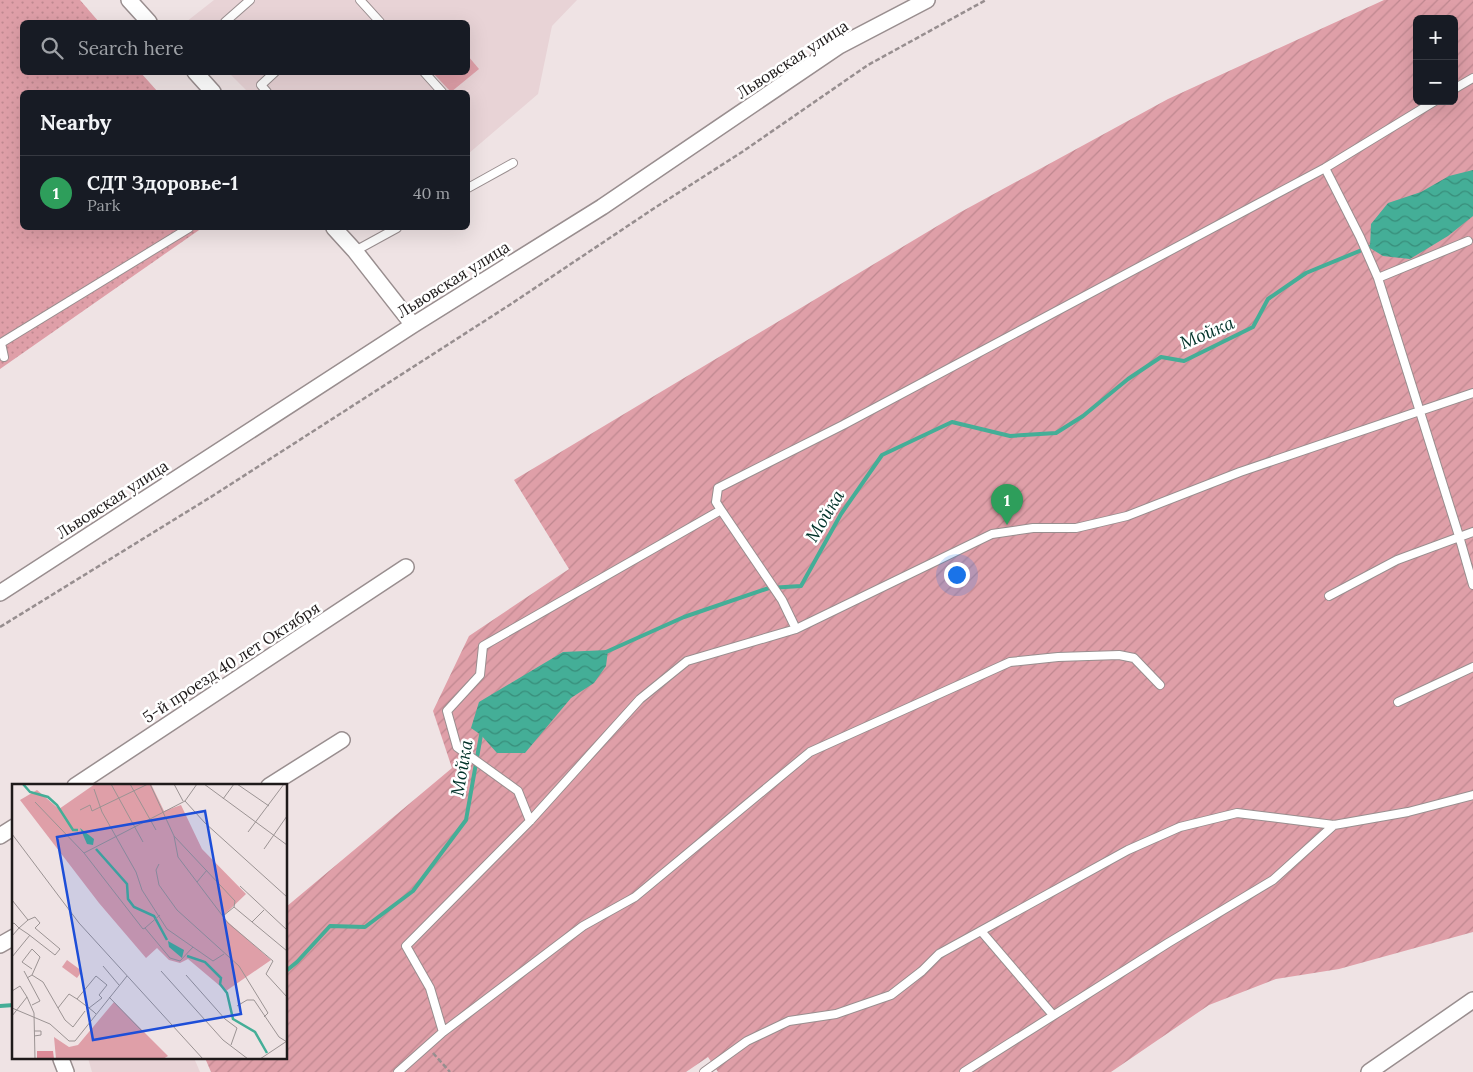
<!DOCTYPE html>
<meta charset="utf-8">
<style>
:root{--surface:#171b24;--page:#242831;--text:#f1f3f6;--muted:#9ea1a6;--line:#363941;--accent:#97b6b1}
body{margin:0;font-family:Lora,serif;background:var(--page);color:var(--text)}
.controls{position:absolute;right:15px;top:15px;display:grid;overflow:hidden;border-radius:8px;box-shadow:0 5px 20px #0002}
.controls button{width:45px;height:45px;display:grid;place-items:center;padding:0;border:0;border-bottom:1px solid var(--line);background:var(--surface);color:var(--text);font:25px sans-serif}
.you{position:absolute;left:956px;top:574px;width:18px;height:18px;margin:-12px;border:4px solid #fff;border-radius:50%;background:#1a73e8;box-shadow:0 0 0 8px #1a73e833}
.badge{display:grid;place-items:center;width:32px;height:32px;border-radius:50%;background:var(--accent);color:#fff;font-size:16px;font-weight:700}
.pin{position:absolute;translate:-50% -41px;filter:drop-shadow(0 1px 2px #0008)}
.pin::after{content:'';position:absolute;top:26px;width:18px;height:15px;background:inherit;clip-path:polygon(0 0,100% 0,50% 100%)}
.list{margin:0;padding:0;list-style:none}
h2{display:flex;justify-content:space-between;align-items:center;height:65px;margin:0;padding:0 20px;font-size:21px}
h2 small{font-size:16px;font-weight:400;color:var(--muted)}
.list li{display:grid;grid-template-columns:32px 1fr auto;gap:15px;align-items:center;box-sizing:border-box;height:75px;padding:0 20px;border-top:1px solid var(--line)}
.list b{display:block;font-size:19px;white-space:nowrap}
.list p{margin:0;font-size:16px;white-space:nowrap;color:var(--muted)}
.list em{font-size:16px;font-style:normal;color:var(--muted)}
.icon{flex:none;width:28px;height:28px;fill:none;stroke:currentColor;stroke-width:2;stroke-linecap:round;stroke-linejoin:round}
.map{position:relative;flex:none;width:1473px;height:1072px;overflow:hidden}
.search{position:absolute;background:var(--surface);box-shadow:0 5px 20px #0002;left:20px;top:20px;width:450px;height:55px;display:flex;align-items:center;gap:12px;box-sizing:border-box;padding:0 18px;border-radius:8px;color:var(--muted);font-size:19px}
.panel{position:absolute;background:var(--surface);box-shadow:0 5px 20px #0002;left:20px;top:90px;width:450px;height:140px;border-radius:8px}
.map>svg:first-child{display:block}
.built{fill:#e8d3d6}
.grass{fill:url(#grass-dots)}
.park{fill:#df9fa8}
.garden{fill:url(#garden-furrows);fill-rule:evenodd}
.water{fill:url(#water-waves)}
.lines{fill:none;stroke-linecap:round;stroke-linejoin:round}
.stream{stroke:#44ae97;stroke-width:4}
.lane-casing{stroke:#998e8f;stroke-width:10}
.street-casing{stroke:#998e8f;stroke-width:18}
.path{stroke:#978e8f;stroke-width:2.5;stroke-dasharray:5 2.5;stroke-linecap:butt}
.lane{stroke:#fff;stroke-width:8}
.street{stroke:#fff;stroke-width:15}
.labels{text-anchor:middle;stroke-width:5;stroke-linejoin:round;paint-order:stroke}
.street-label{font-size:16px;fill:#1e1a1a;stroke:#fff}
.water-label{font-size:18px;font-style:italic;fill:#003229;stroke:#fff}
.inset-river{fill:none;stroke:#44ae97;stroke-width:2.5}
.inset-road{fill:none;stroke:#9b9393;stroke-width:1}
.view{fill:#1d4ed8;fill-opacity:0.15;stroke:#1d4ed8;stroke-width:2.5}
.inset-edge{fill:none;stroke:#1e1a1a;stroke-width:2.5}
</style>
<div class="map">
<svg width="1473" height="1072" viewBox="0 0 1473 1072">
<defs>
<pattern id="grass-dots" width="8" height="8" patternUnits="userSpaceOnUse" patternTransform="scale(1.25)"><rect width="8" height="8" fill="#df9fa8"/><path d="M2 2h.1M6 6h.1" fill="none" stroke="#bf8890" stroke-width="1.8" stroke-linecap="round"/></pattern>
<pattern id="garden-furrows" width="10" height="10" patternUnits="userSpaceOnUse" patternTransform="scale(1.25)"><rect width="10" height="10" fill="#df9fa8"/><path d="M-1 1l2-2M0 10L10 0M9 11l2-2" fill="none" stroke="#bf8890"/></pattern>
<pattern id="water-waves" width="16" height="10" patternUnits="userSpaceOnUse" patternTransform="scale(1.25)"><rect width="16" height="10" fill="#44ae97"/><path d="M0 5q4-4 8 0t8 0" fill="none" stroke="#388d7a"/></pattern>
</defs>
<rect width="100%" height="100%" fill="#efe3e4"/>
<path class="built" d="M214,0H577L552,26L538,94L468,154V92H248L229,73L468,72V22H186Z
M88,1058H194L200,1072H92Z"/>
<path class="grass" d="M0,0H80L99,22H22V72L141,73L158,92H22V228H202L0,369Z"/>
<path class="park" d="M468,56L479,69L451,92L433,73L468,72Z"/>
<path class="garden" d="M1384,0H1473V932L1339,969L1276,979L1209,1005L1111,1072H718L708,1057L686,1072H211L205,1058H286V907L452,768L433,711L469,636L569,569L514,480L959,213L1168,99ZM1417,19H1454V101H1417Z"/>
<path class="water" d="M1473,170V216L1448,236L1410,259L1383,256L1370,248L1371,224L1388,203L1421,192L1449,176Z
M608,650L606,666L594,683L571,698L525,753H497L481,735L471,728L479,702L563,652Z"/>
<g class="lines">
<path class="stream" d="M606,652L684,617L769,588L801,586L841,514L882,455L952,422L1010,436L1056,433L1083,416L1128,379L1161,357L1184,361L1253,327L1268,299L1306,273L1374,245
M286,971L297,962L330,926L365,927L413,891L466,820L481,735L484,733
M0,1006L14,1005"/>
<defs>
<path id="lane" d="M360,0L380,22
M225,22L250,0
M424,72L442,92
M1454,89L1473,78
M267,92L261,85L275,72
M1325,168L1360,237L1378,278L1459,536L1473,585
M468,188L513,163
M355,251L397,228
M1378,278L1468,241
M4,357L1,343L189,228
M721,510L716,502L718,488L843,425L1325,168L1435,101
M1329,596L1397,560L1473,532
M1398,702L1473,667
M530,821L518,791L457,747L447,711L480,675L483,646L721,510L782,600L796,629
M981,931L1053,1015
M443,1032L430,988L406,946L530,821L640,699L687,661L796,629L992,534L1033,528H1076L1127,516L1240,472L1473,393
M398,1072L443,1032L583,926L635,897L810,752L1010,662L1058,657L1119,655L1134,658L1160,685
M704,1072L747,1041L789,1021L836,1014L891,995L922,971L939,954L1128,850L1180,827L1237,813L1334,825L1408,812L1473,795
M964,1072L1168,943L1273,880L1334,825"/>
<path id="street" d="M129,0L149,22
M195,72L213,92
M334,228L355,251L413,325
M0,593L413,325L602,207L839,46L927,0
M75,786L406,567
M269,786L342,740
M0,836L14,827
M0,945L14,937
M61,1059L66,1072
M1369,1072L1473,1000"/>
</defs>
<use href="#lane" class="lane-casing"/>
<use href="#street" class="street-casing"/>
<path class="path" d="M0,627L214,495L511,304L653,209L742,152L868,65L986,0
M433,1053L450,1072"/>
<use href="#lane" class="lane"/>
<use href="#street" class="street"/>
</g>
<g class="labels">
<g class="street-label">
<text transform="translate(792 59) rotate(-33)" y="6">Львовская улица</text>
<text transform="translate(453 279) rotate(-32)" y="6">Львовская улица</text>
<text transform="translate(112 499) rotate(-33)" y="6">Львовская улица</text>
<text transform="translate(231 662) rotate(-33)" y="6">5-й проезд 40 лет Октября</text>
</g>
<g class="water-label">
<text transform="translate(1207 333) rotate(-23)" y="6">Мойка</text>
<text transform="translate(825 516) rotate(-59)" y="6">Мойка</text>
<text transform="translate(462 768) rotate(-80)" y="6">Мойка</text>
</g>
</g>
<g transform="translate(12 784)">
<rect width="275" height="275" fill="#efe3e4"/>
<path d="M102,218L156,272L151,275H44L42,253L57,263L66,261Z" fill="#df9fa8"/>
<path d="M25,267H41L42,275H25Z" fill="#dd8a97"/>
<path d="M55,176L70,187L65,194L50,183Z" fill="#df9fa8"/>
<path d="M83,0H139L152,27L169,21L190,65L234,110L210,133L259,176L214,207L176,175L168,179L157,176L145,164L134,174L87,119L8,16L25,6L47,25Z" fill="#df9fa8"/>
<path d="M68,44L82,55L81,61L75,60ZM156,157L172,166L170,174L157,163Z" fill="#44ae97"/>
<path class="inset-river" d="M11,0L18,8L36,13L45,21L61,46H66M84,65L115,100L116,115L122,123L142,132L155,156M175,172L193,178L209,194L208,200L215,209L221,235L243,248L255,269"/>
<path class="inset-road" d="M99,0L131,58M118,0L144,46M138,0L162,52L166,73L216,139L261,177L254,190L275,213M162,0L171,17M192,0L275,61M225,0L257,22M82,5L90,28L124,88L130,106L155,145L201,177L212,170M211,15L222,0M173,17L193,39L275,113M23,18L72,69L131,145L133,144M68,26L78,21L80,27L136,0M236,48L272,0M0,50L67,139L191,275M162,52L223,117L222,123L211,132M252,65L275,32M72,69L173,17L185,0M147,80L144,86L147,101L165,126L227,182L256,229L252,233M185,98L195,86M228,102L275,146M0,116L16,136M222,123L275,167M148,131L133,144L158,174L168,177L181,163M240,138L252,126M0,140L2,139L7,144L16,150L43,171L48,165L23,144L28,139L23,133L16,136L7,144L0,152M0,173L18,151M91,182L107,201M12,187L28,217L20,221M149,187L211,256L236,275M20,191L28,173L20,165L10,178L20,185M174,191L213,235L225,244L219,261M15,194L20,191L31,198L53,236L61,243L73,227M0,207L8,202L15,213M97,213L130,247M225,222L235,216H242L267,253L275,258M0,224L38,240L57,257H63L115,192M46,224L57,210L65,215M77,224L90,214L87,211L95,201L84,192L65,215L77,224L82,228L84,230M0,232L15,213L22,229L23,275M22,247H29V251L22,252M248,275L275,257"/>
<path class="view" d="M193,27L229,230L81,256L45,53Z"/>
<rect width="275" height="275" class="inset-edge"/>
</g>
</svg>
<div class="controls">
<button>+</button>
<button>−</button>
</div>
<div class="you"></div>
<div class="pin badge" style="left:1007px;top:525px;background:#2e9e5b">1</div>
<div class="search"><svg class="icon" aria-label="search" viewBox="0 0 24 24"><circle cx="10" cy="10" r="6"/><path d="M15 15l6 6"/></svg>Search here</div>
<section class="panel">
<h2>Nearby<small></small></h2>
<ul class="list">
<li><span class="badge" style="background:#2e9e5b">1</span><div><b>СДТ Здоровье-1</b><p>Park</p></div><em>40 m</em></li>
</ul>
</section>
</div>
